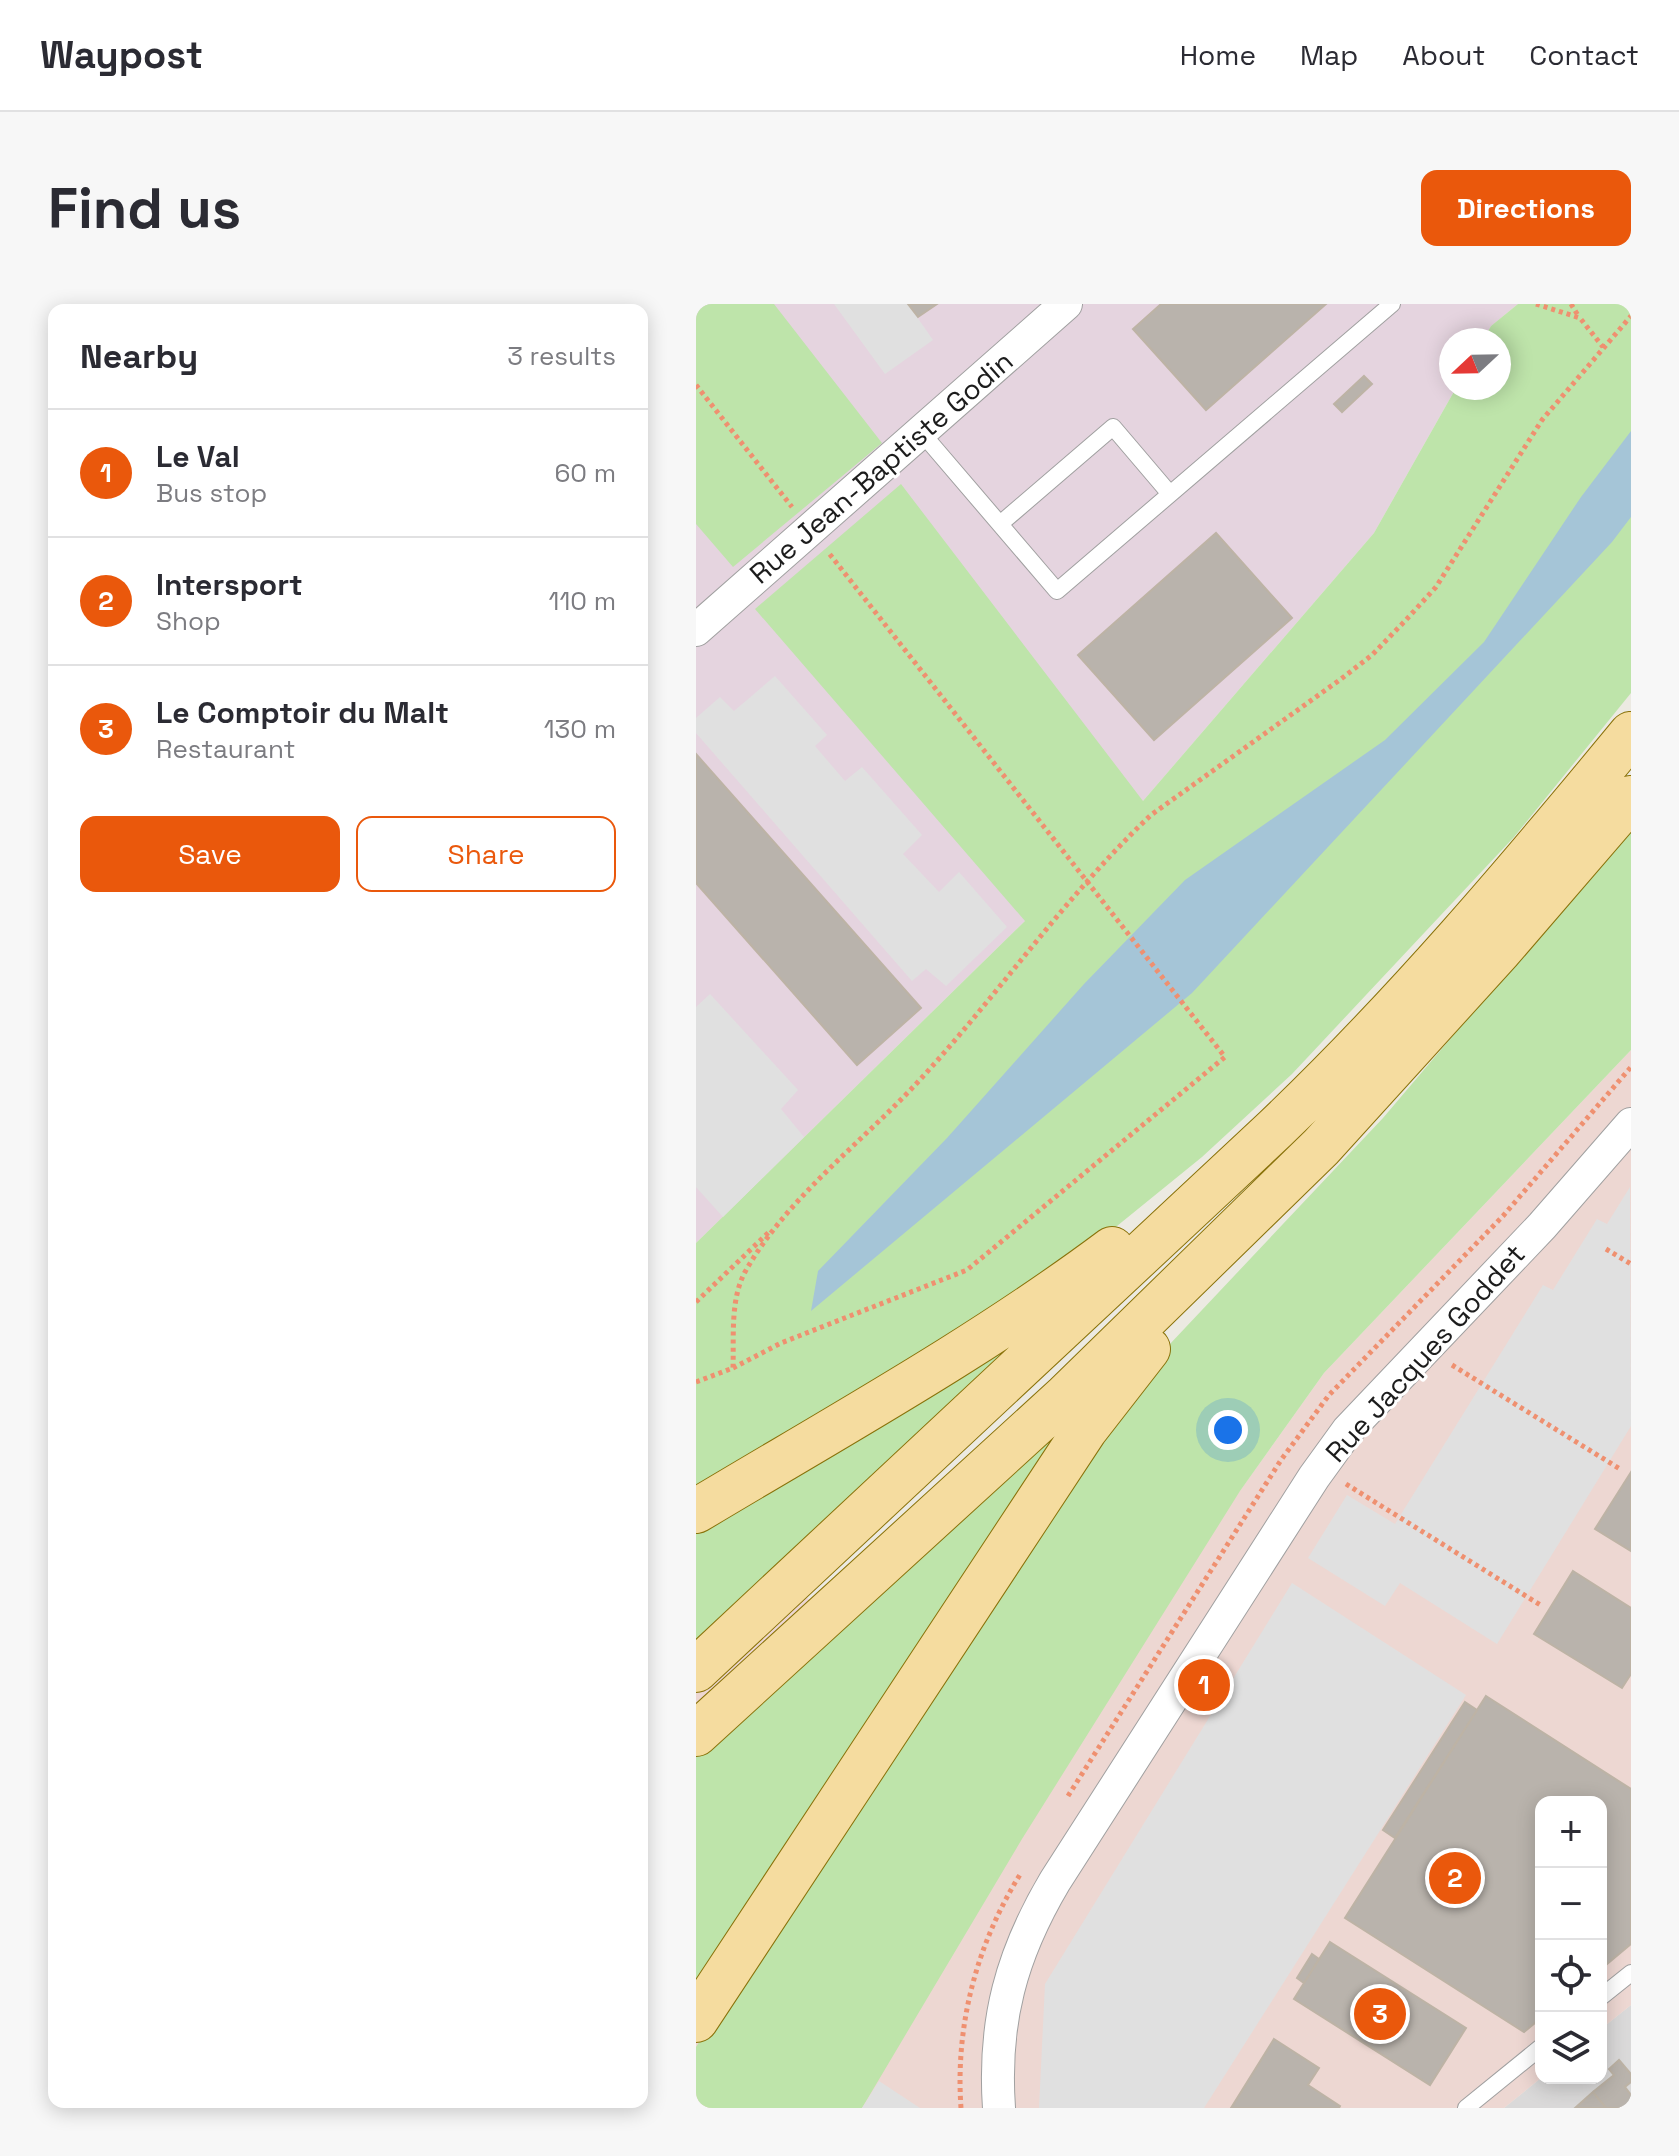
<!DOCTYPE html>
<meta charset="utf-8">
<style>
:root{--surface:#fff;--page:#f7f7f7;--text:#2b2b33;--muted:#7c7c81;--line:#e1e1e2;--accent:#ea580c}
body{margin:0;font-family:"Space Grotesk",sans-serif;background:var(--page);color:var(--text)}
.controls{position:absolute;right:24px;bottom:24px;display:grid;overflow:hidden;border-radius:16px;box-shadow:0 4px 20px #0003}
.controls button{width:72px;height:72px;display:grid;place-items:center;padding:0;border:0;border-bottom:2px solid var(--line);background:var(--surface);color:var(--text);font:40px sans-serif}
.compass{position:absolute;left:743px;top:24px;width:72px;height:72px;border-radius:50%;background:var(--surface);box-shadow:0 4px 20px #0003;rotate:248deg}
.you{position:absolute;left:532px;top:1126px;width:28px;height:28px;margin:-20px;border:6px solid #fff;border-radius:50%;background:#1a73e8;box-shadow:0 0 0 12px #1a73e833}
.badge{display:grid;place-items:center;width:52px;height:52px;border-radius:50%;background:var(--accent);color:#fff;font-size:26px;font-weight:700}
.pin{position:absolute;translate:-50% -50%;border:4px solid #fff;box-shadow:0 2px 8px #0006}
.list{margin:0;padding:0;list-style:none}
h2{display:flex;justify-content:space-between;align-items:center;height:104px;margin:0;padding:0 32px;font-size:34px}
h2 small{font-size:26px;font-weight:400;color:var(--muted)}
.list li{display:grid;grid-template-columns:52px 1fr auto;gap:24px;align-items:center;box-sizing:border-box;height:128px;padding:0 32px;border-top:2px solid var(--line)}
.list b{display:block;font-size:30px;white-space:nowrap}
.list p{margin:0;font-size:26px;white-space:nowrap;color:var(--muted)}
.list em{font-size:26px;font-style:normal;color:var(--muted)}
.actions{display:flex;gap:16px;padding:24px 32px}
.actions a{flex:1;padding:18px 0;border:2px solid var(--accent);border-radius:16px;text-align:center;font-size:28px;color:var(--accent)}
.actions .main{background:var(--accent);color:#fff}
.icon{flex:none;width:44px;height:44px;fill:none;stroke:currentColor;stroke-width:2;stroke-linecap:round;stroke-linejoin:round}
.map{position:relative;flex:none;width:935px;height:1804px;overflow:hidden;border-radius:16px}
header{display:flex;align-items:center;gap:48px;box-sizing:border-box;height:112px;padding:0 40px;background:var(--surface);border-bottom:2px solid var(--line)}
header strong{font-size:38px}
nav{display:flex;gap:44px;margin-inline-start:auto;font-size:28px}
.intro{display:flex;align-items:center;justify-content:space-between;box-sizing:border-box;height:192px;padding:0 48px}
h1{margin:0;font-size:56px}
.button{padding:20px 36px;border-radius:16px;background:var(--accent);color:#fff;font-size:28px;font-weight:700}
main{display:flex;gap:48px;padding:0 48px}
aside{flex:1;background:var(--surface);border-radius:16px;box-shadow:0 4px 20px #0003}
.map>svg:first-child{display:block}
.residential{fill:#dad9d9}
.commercial{fill:#edd7d2}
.industrial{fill:#e5d4df}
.grass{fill:#bee4aa}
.parking{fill:#e0e0e0}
.water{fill:#a5c5d7}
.building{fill:#b9b3ac;stroke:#bdb3a5;stroke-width:2}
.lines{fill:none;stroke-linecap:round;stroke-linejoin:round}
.service-casing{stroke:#a0a0a0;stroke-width:18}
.minor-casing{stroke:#a0a0a0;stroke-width:34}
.primary-casing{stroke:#89720a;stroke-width:46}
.path{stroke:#ef9070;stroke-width:5;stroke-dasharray:4 4;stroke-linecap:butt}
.service{stroke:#fff;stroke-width:16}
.minor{stroke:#fff;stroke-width:32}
.primary{stroke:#f5dc9f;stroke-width:44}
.labels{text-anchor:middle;stroke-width:6;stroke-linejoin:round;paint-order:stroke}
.street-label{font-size:28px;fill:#1c1c1c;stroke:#fff}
</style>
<header>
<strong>Waypost</strong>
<nav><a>Home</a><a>Map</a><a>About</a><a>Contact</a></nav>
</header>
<div class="intro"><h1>Find us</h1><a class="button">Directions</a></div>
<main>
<aside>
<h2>Nearby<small>3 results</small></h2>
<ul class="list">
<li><span class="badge">1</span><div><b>Le Val</b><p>Bus stop</p></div><em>60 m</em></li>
<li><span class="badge">2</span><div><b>Intersport</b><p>Shop</p></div><em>110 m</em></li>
<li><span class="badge">3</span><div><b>Le Comptoir du Malt</b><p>Restaurant</p></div><em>130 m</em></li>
</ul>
<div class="actions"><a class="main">Save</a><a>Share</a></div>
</aside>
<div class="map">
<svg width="935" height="1804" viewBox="0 0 935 1804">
<rect width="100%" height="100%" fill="#eceae2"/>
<path class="residential" d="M935,1701V1804H808L845,1774H905V1725Z"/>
<path class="commercial" d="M935,746V1701L905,1725V1498H845V1774L808,1804H0V1186L322,1498L628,1069Z"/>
<path class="industrial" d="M0,0H822L795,22L787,36H755V84H760L678,229L447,497L329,617L0,939Z"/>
<path class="grass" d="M0,0H78L186,139L37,263L0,220Z
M822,0H935V389L818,533L596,770L506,853L389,948L0,1190V939L329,617L59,305L205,180L447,497L678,229L760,84H803V36H787L795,22Z
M935,522V746L628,1069L544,1187L326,1535L166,1804H0V1743L364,1179L440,1076L687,814Z
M308,1035L320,1046L0,1340V1221Z
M404,1079L0,1696V1453Z"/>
<path class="parking" d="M138,0H212L237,36L189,70Z
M79,372L131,431L119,442L149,477L166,463L226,531L207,550L243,588L263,568L311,623L250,682L230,665L216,677L0,429V414L24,393L38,407Z
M14,690L102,786L85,805L108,833L27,913L0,883V703Z
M934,883L935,1122L801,1340L704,1279L689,1302L612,1254L651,1191L699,1220L847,981L857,986L901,915L911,920Z
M596,1279L770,1391L508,1804H343L349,1680Z
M183,1777L224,1804H166Z"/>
<path class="water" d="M935,127V213L916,238L496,689L115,1007L122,967L251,834L388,680L489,576L689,436L788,338L885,193Z"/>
<path class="building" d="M212,0H241L222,13Z
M465,0H630L510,106L437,25Z
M668,72L676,80L646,108L638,100Z
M520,229L596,314L458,436L382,351Z
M0,450L225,704L161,761L0,579Z
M935,1168V1247L899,1225Z
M877,1267L935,1304V1370L926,1384L838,1330Z
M790,1392L935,1485V1640L905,1665V1498H845V1714L828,1728L649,1614Z
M769,1398L781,1406L699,1534L687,1526Z
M634,1638L770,1724L734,1781L598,1695Z
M616,1650L623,1655L608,1679L601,1674Z
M578,1735L623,1764L612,1781L644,1802L643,1804H535Z
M923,1756L935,1770V1778L929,1783L935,1791V1804H910L897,1788L918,1771L913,1765Z
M897,1788L910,1804H879Z"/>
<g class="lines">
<defs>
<path id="service" d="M225,128L361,287L696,0
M304,220L417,123L474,190
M905,1693L935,1669
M770,1804L845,1743"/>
<path id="minor" d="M0,326L370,0
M303,1804C297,1718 315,1651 359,1577L618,1173L652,1126L846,922L935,820"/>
<path id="primary" d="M0,1207C140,1123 285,1043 416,945
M0,1366L579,825C708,702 822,567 935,430
M0,1430L370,1092L625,843L804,646L935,494
M0,1716L389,1126L452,1045"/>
</defs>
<use href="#service" class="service-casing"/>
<use href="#minor" class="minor-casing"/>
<use href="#primary" class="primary-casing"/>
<path class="path" d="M840,0L884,14L907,43
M875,0L883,13
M0,81L96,203
M910,945L935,960
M0,998L73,928
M756,1061L924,1165
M37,1064L85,1039L271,966L529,753L132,248
M0,1078L37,1064C38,1033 34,996 49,968C89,896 164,840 220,780C301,693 368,593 455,511L645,375L676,351L709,317L740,283L846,116L935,12
M650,1180L846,1302
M372,1492L585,1156L633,1091L807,912L935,763
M265,1804C259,1721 281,1639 325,1569"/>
<use href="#service" class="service"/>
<use href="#minor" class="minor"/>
<use href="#primary" class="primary"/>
</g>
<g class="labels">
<g class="street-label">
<text transform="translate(185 163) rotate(-41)" y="10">Rue Jean-Baptiste Godin</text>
<text transform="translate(729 1049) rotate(-48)" y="10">Rue Jacques Goddet</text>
</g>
</g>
</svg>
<div class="controls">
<button>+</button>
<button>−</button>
<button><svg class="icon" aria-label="locate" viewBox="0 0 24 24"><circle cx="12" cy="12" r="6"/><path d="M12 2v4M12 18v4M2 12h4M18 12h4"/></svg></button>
<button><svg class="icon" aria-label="layers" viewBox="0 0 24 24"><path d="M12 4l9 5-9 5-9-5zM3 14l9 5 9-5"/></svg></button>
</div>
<svg class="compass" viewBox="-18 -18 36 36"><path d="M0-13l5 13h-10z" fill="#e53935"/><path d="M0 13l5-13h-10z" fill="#7c7c81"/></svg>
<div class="you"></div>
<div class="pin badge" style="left:508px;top:1381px">1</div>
<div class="pin badge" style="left:759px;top:1574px">2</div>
<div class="pin badge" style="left:684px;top:1710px">3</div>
</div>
</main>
